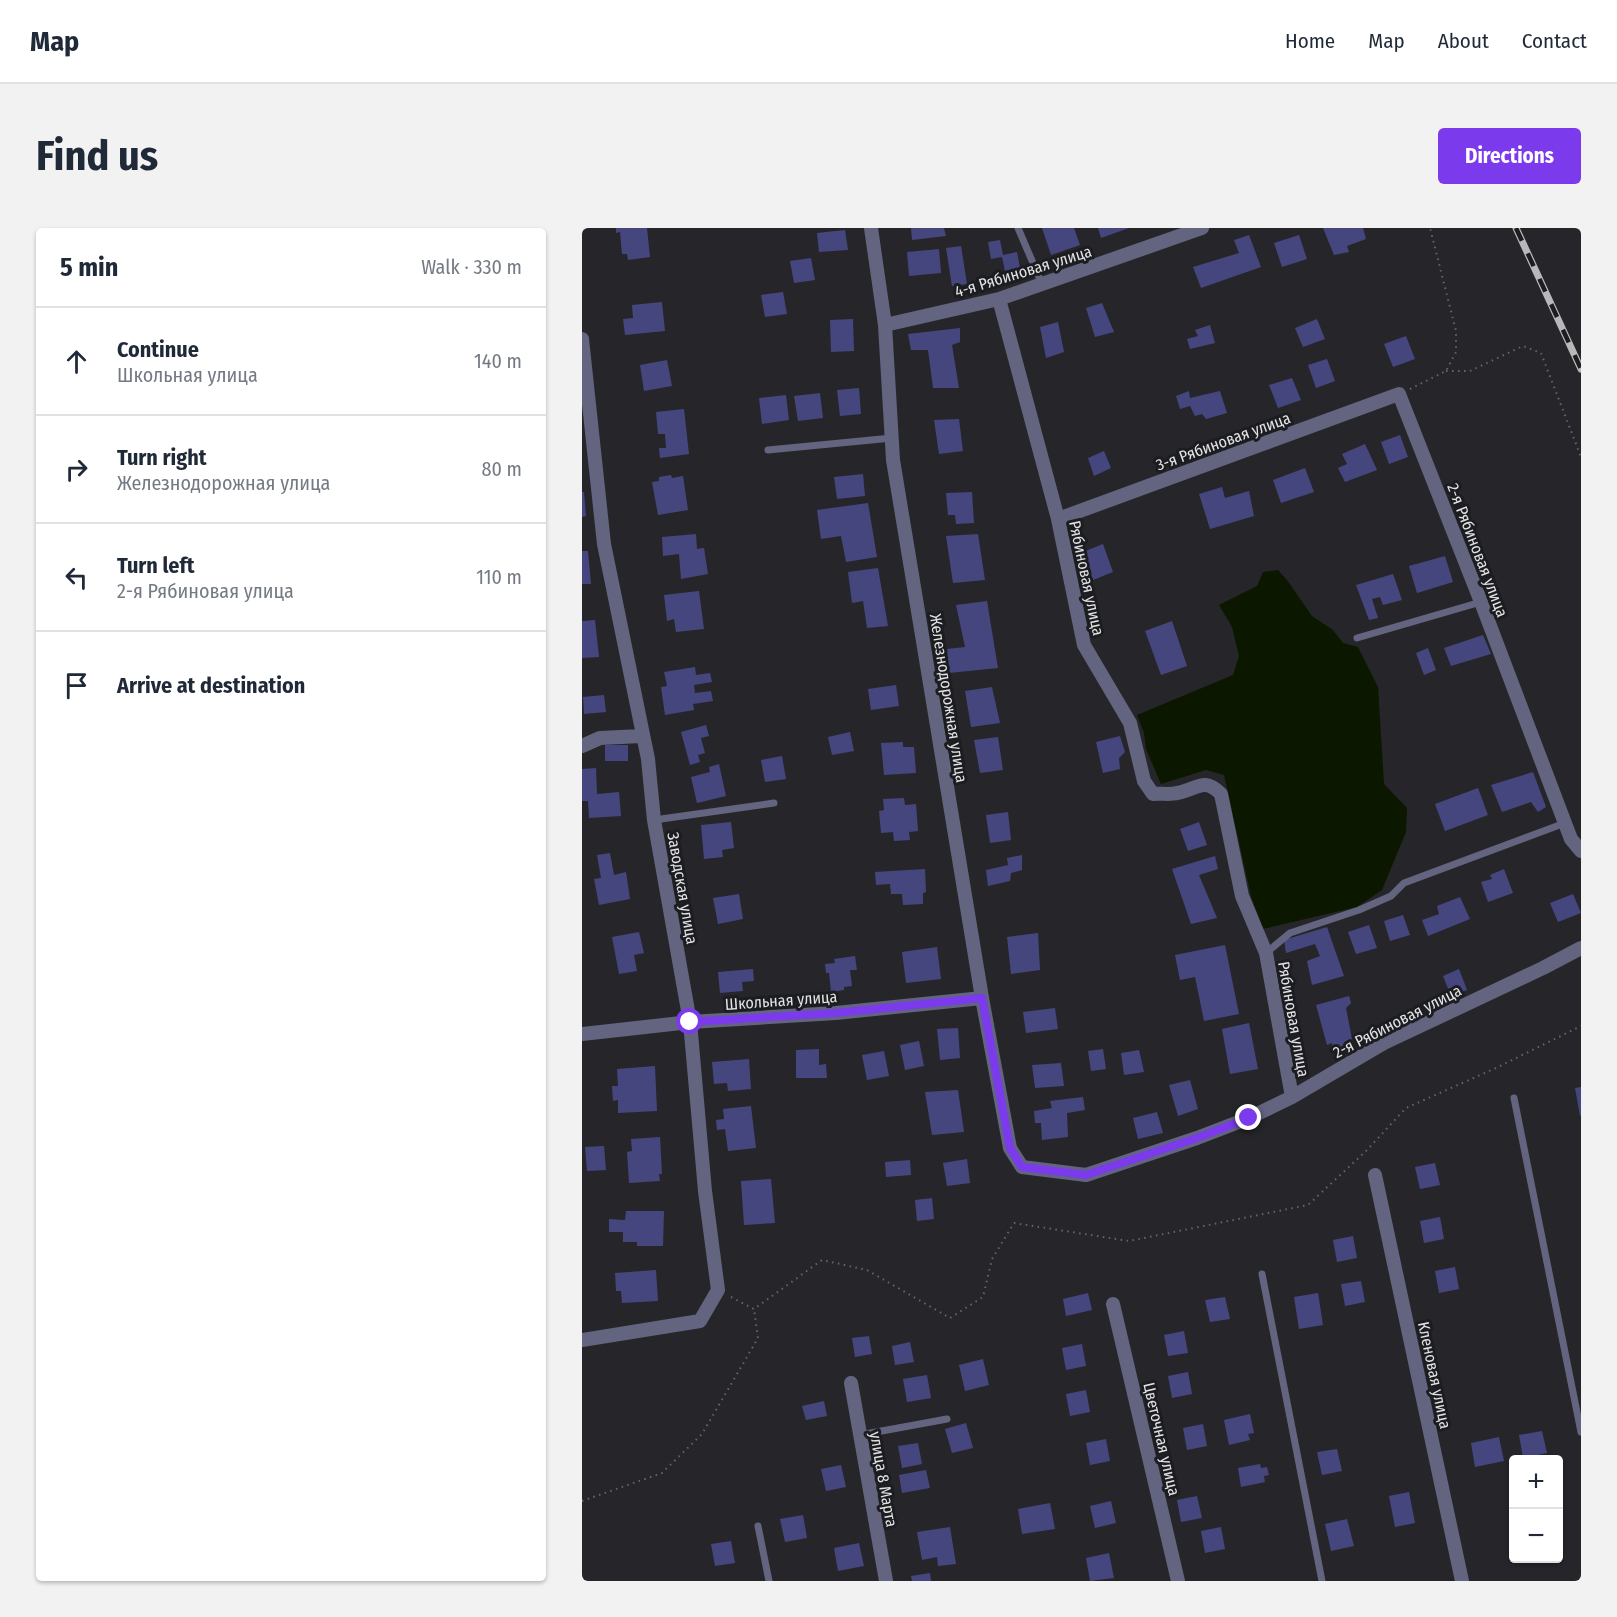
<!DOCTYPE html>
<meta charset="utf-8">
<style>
:root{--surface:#fff;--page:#f2f2f3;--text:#1f2937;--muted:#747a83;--line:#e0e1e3;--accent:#7c3aed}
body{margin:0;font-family:"Fira Sans Condensed",sans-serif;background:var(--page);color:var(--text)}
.controls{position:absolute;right:18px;bottom:18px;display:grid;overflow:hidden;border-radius:6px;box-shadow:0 2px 4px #0004}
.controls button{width:54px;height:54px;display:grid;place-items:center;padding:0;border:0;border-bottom:2px solid var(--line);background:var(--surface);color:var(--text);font:30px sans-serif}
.stop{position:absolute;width:18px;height:18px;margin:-14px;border:4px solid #7c3aed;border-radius:50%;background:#fff}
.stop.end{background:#7c3aed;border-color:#fff;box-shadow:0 2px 6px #0008}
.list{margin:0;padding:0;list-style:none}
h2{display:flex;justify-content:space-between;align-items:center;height:78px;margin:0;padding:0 24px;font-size:26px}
h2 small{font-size:20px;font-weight:400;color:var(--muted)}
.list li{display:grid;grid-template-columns:39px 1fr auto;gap:18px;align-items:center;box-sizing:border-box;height:108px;padding:0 24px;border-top:2px solid var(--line)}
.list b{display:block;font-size:22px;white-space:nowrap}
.list p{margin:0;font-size:20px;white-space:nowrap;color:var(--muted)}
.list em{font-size:20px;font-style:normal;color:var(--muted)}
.icon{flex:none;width:33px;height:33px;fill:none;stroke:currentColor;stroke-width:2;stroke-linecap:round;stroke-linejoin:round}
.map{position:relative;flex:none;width:999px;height:1353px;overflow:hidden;border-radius:6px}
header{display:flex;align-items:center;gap:36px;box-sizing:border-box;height:84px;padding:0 30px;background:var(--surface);border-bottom:2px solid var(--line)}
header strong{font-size:28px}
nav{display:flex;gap:33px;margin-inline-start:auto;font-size:21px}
.intro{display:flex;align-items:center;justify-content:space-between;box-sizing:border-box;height:144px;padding:0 36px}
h1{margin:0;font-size:42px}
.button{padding:15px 27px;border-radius:6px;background:var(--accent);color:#fff;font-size:21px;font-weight:700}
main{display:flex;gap:36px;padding:0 36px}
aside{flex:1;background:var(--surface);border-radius:6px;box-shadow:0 2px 4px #0004}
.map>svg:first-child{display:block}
.water{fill:#0c1700}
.building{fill:#46467f}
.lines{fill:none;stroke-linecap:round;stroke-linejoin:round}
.path{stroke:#66666a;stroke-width:2;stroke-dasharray:1.5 4.5;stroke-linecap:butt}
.service{stroke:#63647f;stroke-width:7}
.minor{stroke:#63647f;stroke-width:14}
.rail-casing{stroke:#b8b8bb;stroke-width:7}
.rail{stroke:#1c1d20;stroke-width:4.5;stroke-dasharray:14;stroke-linecap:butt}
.route{stroke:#7c3aed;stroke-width:8}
.labels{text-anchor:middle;stroke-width:6;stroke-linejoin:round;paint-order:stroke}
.street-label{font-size:16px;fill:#e3e3e6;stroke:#1c1d20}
</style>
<header>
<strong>Map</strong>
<nav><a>Home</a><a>Map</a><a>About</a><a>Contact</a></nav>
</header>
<div class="intro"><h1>Find us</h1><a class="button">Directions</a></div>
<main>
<aside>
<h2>5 min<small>Walk · 330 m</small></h2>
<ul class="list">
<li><svg class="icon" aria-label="ahead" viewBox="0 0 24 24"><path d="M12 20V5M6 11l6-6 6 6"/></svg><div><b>Continue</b><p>Школьная улица</p></div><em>140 m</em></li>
<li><svg class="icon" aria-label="right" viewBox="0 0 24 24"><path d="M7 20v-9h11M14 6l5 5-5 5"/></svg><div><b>Turn right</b><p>Железнодорожная улица</p></div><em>80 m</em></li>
<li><svg class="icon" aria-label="left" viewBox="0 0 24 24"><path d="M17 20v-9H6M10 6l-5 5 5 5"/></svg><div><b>Turn left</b><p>2-я Рябиновая улица</p></div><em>110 m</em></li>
<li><svg class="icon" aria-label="arrive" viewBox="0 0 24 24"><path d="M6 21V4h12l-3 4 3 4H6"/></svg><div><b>Arrive at destination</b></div></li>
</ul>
</aside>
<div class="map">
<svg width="999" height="1353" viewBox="0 0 999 1353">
<rect width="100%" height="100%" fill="#26262a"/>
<path class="water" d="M696,342L705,352L730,388L751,402L761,415L776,419L796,459L802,556L825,580L824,604L800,662L775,679L681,701L669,668L642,547L624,542L579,556L564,521L562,505L555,487L651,447L657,428L650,399L637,377L675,358L681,344Z"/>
<path class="building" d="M34,0H65L68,29L46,32L45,26H40L38,4L34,5Z
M329,0H362L364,8L330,12Z
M460,0H492L498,17L469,27Z
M516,0H547L519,10Z
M741,0H781L784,11L765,18L767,24L752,27Z
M263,2L266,22L237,24L235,5Z
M667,7L679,39L619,60L611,39L657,25L652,12Z
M717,7L725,31L700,39L692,15Z
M418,12L421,27L435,24L438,40L423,43L420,29L409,31L406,14Z
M379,18L385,56L370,58L364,20Z
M357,21L359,45L327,48L325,24Z
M229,30L233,52L212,55L208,33Z
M201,64L205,86L183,89L179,67Z
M80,74L83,103L43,107L41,91L51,90L50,77Z
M520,75L532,104L513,109L504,80Z
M271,91L272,123L249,124L248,92Z
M735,91L743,111L721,119L713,100Z
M476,94L482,124L464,130L458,99Z
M628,97L633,115L608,121L605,111L616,108L613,102Z
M378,100V114L370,117L377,160H351L346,122H329L326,106Z
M824,108L833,131L811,139L802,116Z
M745,131L753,153L734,160L726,137Z
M85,132L90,158L62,163L58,137Z
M710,150L719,172L696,180L687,157Z
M277,160L279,186L258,188L255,162Z
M607,163L608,170L638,163L645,185L624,191L620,186L613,188L608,178L598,181L594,168Z
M238,165L241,190L216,193L212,168Z
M204,167L207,192L180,196L177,170Z
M102,181L107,226L78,230L77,220H84L83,206H76L74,184Z
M377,191L381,223L357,226L352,192Z
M818,207L826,229L807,236L799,214Z
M783,216L795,242L763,254L756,240L765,236L760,226Z
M522,223L529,240L512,248L506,230Z
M723,240L732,264L699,275L691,252Z
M281,246L283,268L255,271L252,249Z
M89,247L90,250L101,248L106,282L76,287L70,254L77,253V249Z
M640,259L643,270L667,263L672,288L628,301L617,266Z
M0,264H2L4,288L0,289Z
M390,264L392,295L374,296L373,287H366L364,265Z
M286,275L295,329L264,334L259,308L239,311L235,282Z
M114,306L115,321L122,320L126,346L99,351L97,326L81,328L80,309Z
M396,306L403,352L371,355L364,308Z
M521,316L531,344L506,354L496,326Z
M0,323H6L9,356H0Z
M863,328L871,354L835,365L827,338Z
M296,340L306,398L285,400L281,373L270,375L266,344Z
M811,346L820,372L801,377L798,369L790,371L796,390L787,392L774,357Z
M117,363L122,401L94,404L92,391L85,393L82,367Z
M405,373L416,440L367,445L365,421L383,419L374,377Z
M13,392L17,429L0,430V393Z
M590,393L605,438L579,447L563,403Z
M901,407L909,426L869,438L862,420Z
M846,420L854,442L842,447L834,425Z
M113,439L114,447L128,445L130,454L112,457L113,465L129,463L131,473L111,476L112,482L83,487L79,459L85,458L82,444Z
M314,457L317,478L289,482L286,461Z
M410,459L418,495L389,499L383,463Z
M22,467L24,484L2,486L1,469Z
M124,497L127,508L119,510L123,525L116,527L118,534L108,537L99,504Z
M268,504L272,523L250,527L246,509Z
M538,508L543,524L537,530L538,541L521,545L514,514Z
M416,509L421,542L398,545L392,512Z
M321,514V519H332L334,545L302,547L299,515Z
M23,517H46V533H23Z
M200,528L204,551L183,554L179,532Z
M137,536L144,568L115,575L109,549L128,544L127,539Z
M14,540L15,566L37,564L39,588L7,590L6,573H0V541Z
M951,544L964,579L956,584L949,574L920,584L909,557Z
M896,560L906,587L863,603L853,576Z
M322,570L323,577L334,576L336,603L327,604L328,612L312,613L311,604L299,605L297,583L302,582L301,571Z
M426,584L429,612L408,615L404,587Z
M149,594L152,620L140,622L141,629L122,631L119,597Z
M617,594L625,617L606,623L598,601Z
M28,625L32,647L44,644L48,671L17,677L12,651L19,650L15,627Z
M440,627V642L429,645L428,653L406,658L404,642L426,637L425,630Z
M633,628L636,641L617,647L635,690L609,696L590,641Z
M343,641L344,664L341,665V676L321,677L320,666H309L308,656L294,657L293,644Z
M922,641L931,665L906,674L899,654L910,651L908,647Z
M157,666L161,691L136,696L131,670Z
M991,666L999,685L976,694L968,675Z
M878,669L888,691L846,708L840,692L857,686L855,678Z
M821,687L828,707L808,713L802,693Z
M787,697L795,720L774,726L766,704Z
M745,699L762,748L730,757L725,733L738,728L733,716L704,725L702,712Z
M57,704L62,725L52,727L55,743L37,746L30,709Z
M456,705L458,742L429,746L425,709Z
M643,717L657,786L622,793L613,749L598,752L593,727Z
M355,719L359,751L324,755L320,724Z
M273,728L275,742H268L270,758L262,759V762L249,764L247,745H244L243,736L253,735L252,731Z
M171,741L172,753L160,754L161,763L138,765L136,744Z
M877,741L885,762L869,768L861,748Z
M767,768L769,775L764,780L771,816L751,822L750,815L745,817L734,777Z
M473,780L476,801L444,805L441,784Z
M667,795L676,841L648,846L640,801Z
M376,800L378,830L358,832L355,801Z
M337,813L342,838L323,842L318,817Z
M237,821V837L244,836L245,850H214V822Z
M521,821L524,841L509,843L506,823Z
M557,822L562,844L542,847L539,825Z
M302,823L307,848L285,852L280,827Z
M167,831L169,861L146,863L145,855L132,856L130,834Z
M479,835L482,858L453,860L450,837Z
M73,838L75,883L36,885V872L31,873L30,858H36L35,841Z
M608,852L616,881L596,888L587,857Z
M999,859V887L998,888L993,860Z
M376,862L382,904L350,907L343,864Z
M501,869L503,882L485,885L486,909L460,912L459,895H453L452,883L470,880L468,873Z
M169,878L174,920L146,923L143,901L135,902L134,892L142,891L141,881Z
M575,884L581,905L556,911L551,890Z
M78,909L80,946H77L78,953L47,955L45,924L50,923L49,911Z
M22,918L24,942L5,943L3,919Z
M385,931L388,955L365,958L361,935Z
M328,932L329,947L304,949L303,934Z
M853,935L858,957L838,961L833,939Z
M189,951L193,995L162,997L159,953Z
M350,970L352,991L335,993L333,972Z
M44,983H82L81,1018H55V1014H41V1004H27V991L43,992Z
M858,989L862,1011L842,1015L838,993Z
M771,1008L775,1030L755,1034L751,1012Z
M873,1039L877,1061L857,1065L853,1043Z
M74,1042L76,1073L40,1075L39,1063H34L33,1045Z
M779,1053L783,1074L763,1078L759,1056Z
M506,1065L510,1082L484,1088L481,1071Z
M736,1065L741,1097L717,1101L712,1069Z
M643,1069L648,1091L628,1094L623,1072Z
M602,1103L606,1125L586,1128L582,1107Z
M287,1108L290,1126L273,1129L270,1110Z
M328,1114L332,1134L313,1137L310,1118Z
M500,1116L504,1138L484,1142L480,1120Z
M401,1131L407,1157L383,1163L377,1137Z
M606,1144L610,1166L590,1170L586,1148Z
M345,1147L349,1170L325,1174L321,1151Z
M504,1162L508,1184L488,1188L484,1166Z
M242,1173L245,1188L224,1192L220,1178Z
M668,1186L672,1205L666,1206L668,1212L647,1217L642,1192Z
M384,1195L391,1220L370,1225L363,1201Z
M621,1196L625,1218L605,1222L601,1200Z
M960,1203L965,1225L941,1230L937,1207Z
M917,1209L922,1233L893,1239L889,1215Z
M524,1211L528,1233L508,1237L504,1215Z
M336,1215L340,1236L320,1240L316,1218Z
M755,1221L760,1243L740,1247L735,1224Z
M678,1236L679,1240L685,1239L687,1247L682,1248L683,1254L659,1259L656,1240Z
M259,1237L264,1259L244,1263L239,1241Z
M344,1242L348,1260L320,1265L317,1247Z
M827,1264L833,1295L813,1299L807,1268Z
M615,1268L620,1290L599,1294L595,1272Z
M529,1273L534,1295L513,1300L508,1278Z
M468,1275L473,1301L440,1306L436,1281Z
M221,1287L225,1310L203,1314L198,1291Z
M765,1291L772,1318L749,1323L743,1296Z
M368,1299L374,1336L356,1338L355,1329L340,1332L335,1304Z
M639,1299L643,1321L623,1325L619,1303Z
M149,1313L153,1335L133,1338L129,1316Z
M277,1315L282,1338L256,1343L252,1320Z
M527,1325L532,1350L508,1353L504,1330Z
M348,1345L349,1353H330L329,1348Z"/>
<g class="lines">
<path class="path" d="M864,143H888L941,118L959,125L999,229
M828,161L864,143L874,124V103L848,0
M149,1069L172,1081L240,1032L285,1042L368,1090L401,1069L410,1031L432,995L547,1013L726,977L784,923L824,880L914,840L999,798
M0,1273L80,1245L120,1206L176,1110L172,1081
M0,1352L1,1353"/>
<path class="service" d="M436,0L460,56
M186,222L310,210
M775,410L899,374
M72,592L192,575
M684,725L708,705L777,682L809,668L822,655L983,595
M932,870L999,1204
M680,1046L740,1353
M278,1207L365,1191
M176,1298L187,1353"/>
<path class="minor" d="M289,0L303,97L311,232L400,770L428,920L440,939L504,947L615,910L667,890L710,869L802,815L961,740L999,720
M417,71L476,291L502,417L548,495L562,553L571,566C579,565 588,567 595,565C615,562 621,548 639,566L660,668L684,725L710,869
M303,97L417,71L620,0
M0,111L22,316L66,531L72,592L108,794L123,963L136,1062L118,1093L0,1112
M476,291L817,166L899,374L989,611L999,623
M0,518L18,510L60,508
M0,806L108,794L254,785L400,770
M793,947L880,1353
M531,1076L596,1353
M269,1155L304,1353"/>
<defs>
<path id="rail" d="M934,0L999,141"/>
</defs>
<use href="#rail" class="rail-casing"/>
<use href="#rail" class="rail"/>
</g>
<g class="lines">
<path class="route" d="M108,794L254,785L400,770L428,920L440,939L504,947L615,910L667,890"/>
</g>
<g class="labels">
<g class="street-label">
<text transform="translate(441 43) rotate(-17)" y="6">4-я Рябиновая улица</text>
<text transform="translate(641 213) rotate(-20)" y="6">3-я Рябиновая улица</text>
<text transform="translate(896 322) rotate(69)" y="6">2-я Рябиновая улица</text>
<text transform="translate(505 350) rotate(78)" y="6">Рябиновая улица</text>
<text transform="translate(367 470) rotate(81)" y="6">Железнодорожная улица</text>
<text transform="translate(101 660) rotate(80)" y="6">Заводская улица</text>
<text transform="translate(199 772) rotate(-4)" y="6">Школьная улица</text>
<text transform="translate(712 791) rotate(80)" y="6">Рябиновая улица</text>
<text transform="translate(815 793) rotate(-27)" y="6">2-я Рябиновая улица</text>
<text transform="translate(853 1147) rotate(78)" y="6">Кленовая улица</text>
<text transform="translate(580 1211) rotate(77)" y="6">Цветочная улица</text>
<text transform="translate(302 1251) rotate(80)" y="6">улица 8 Марта</text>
</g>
</g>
</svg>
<div class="controls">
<button>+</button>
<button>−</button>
</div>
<div class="stop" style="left:108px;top:794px"></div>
<div class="stop end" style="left:667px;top:890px"></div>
</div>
</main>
